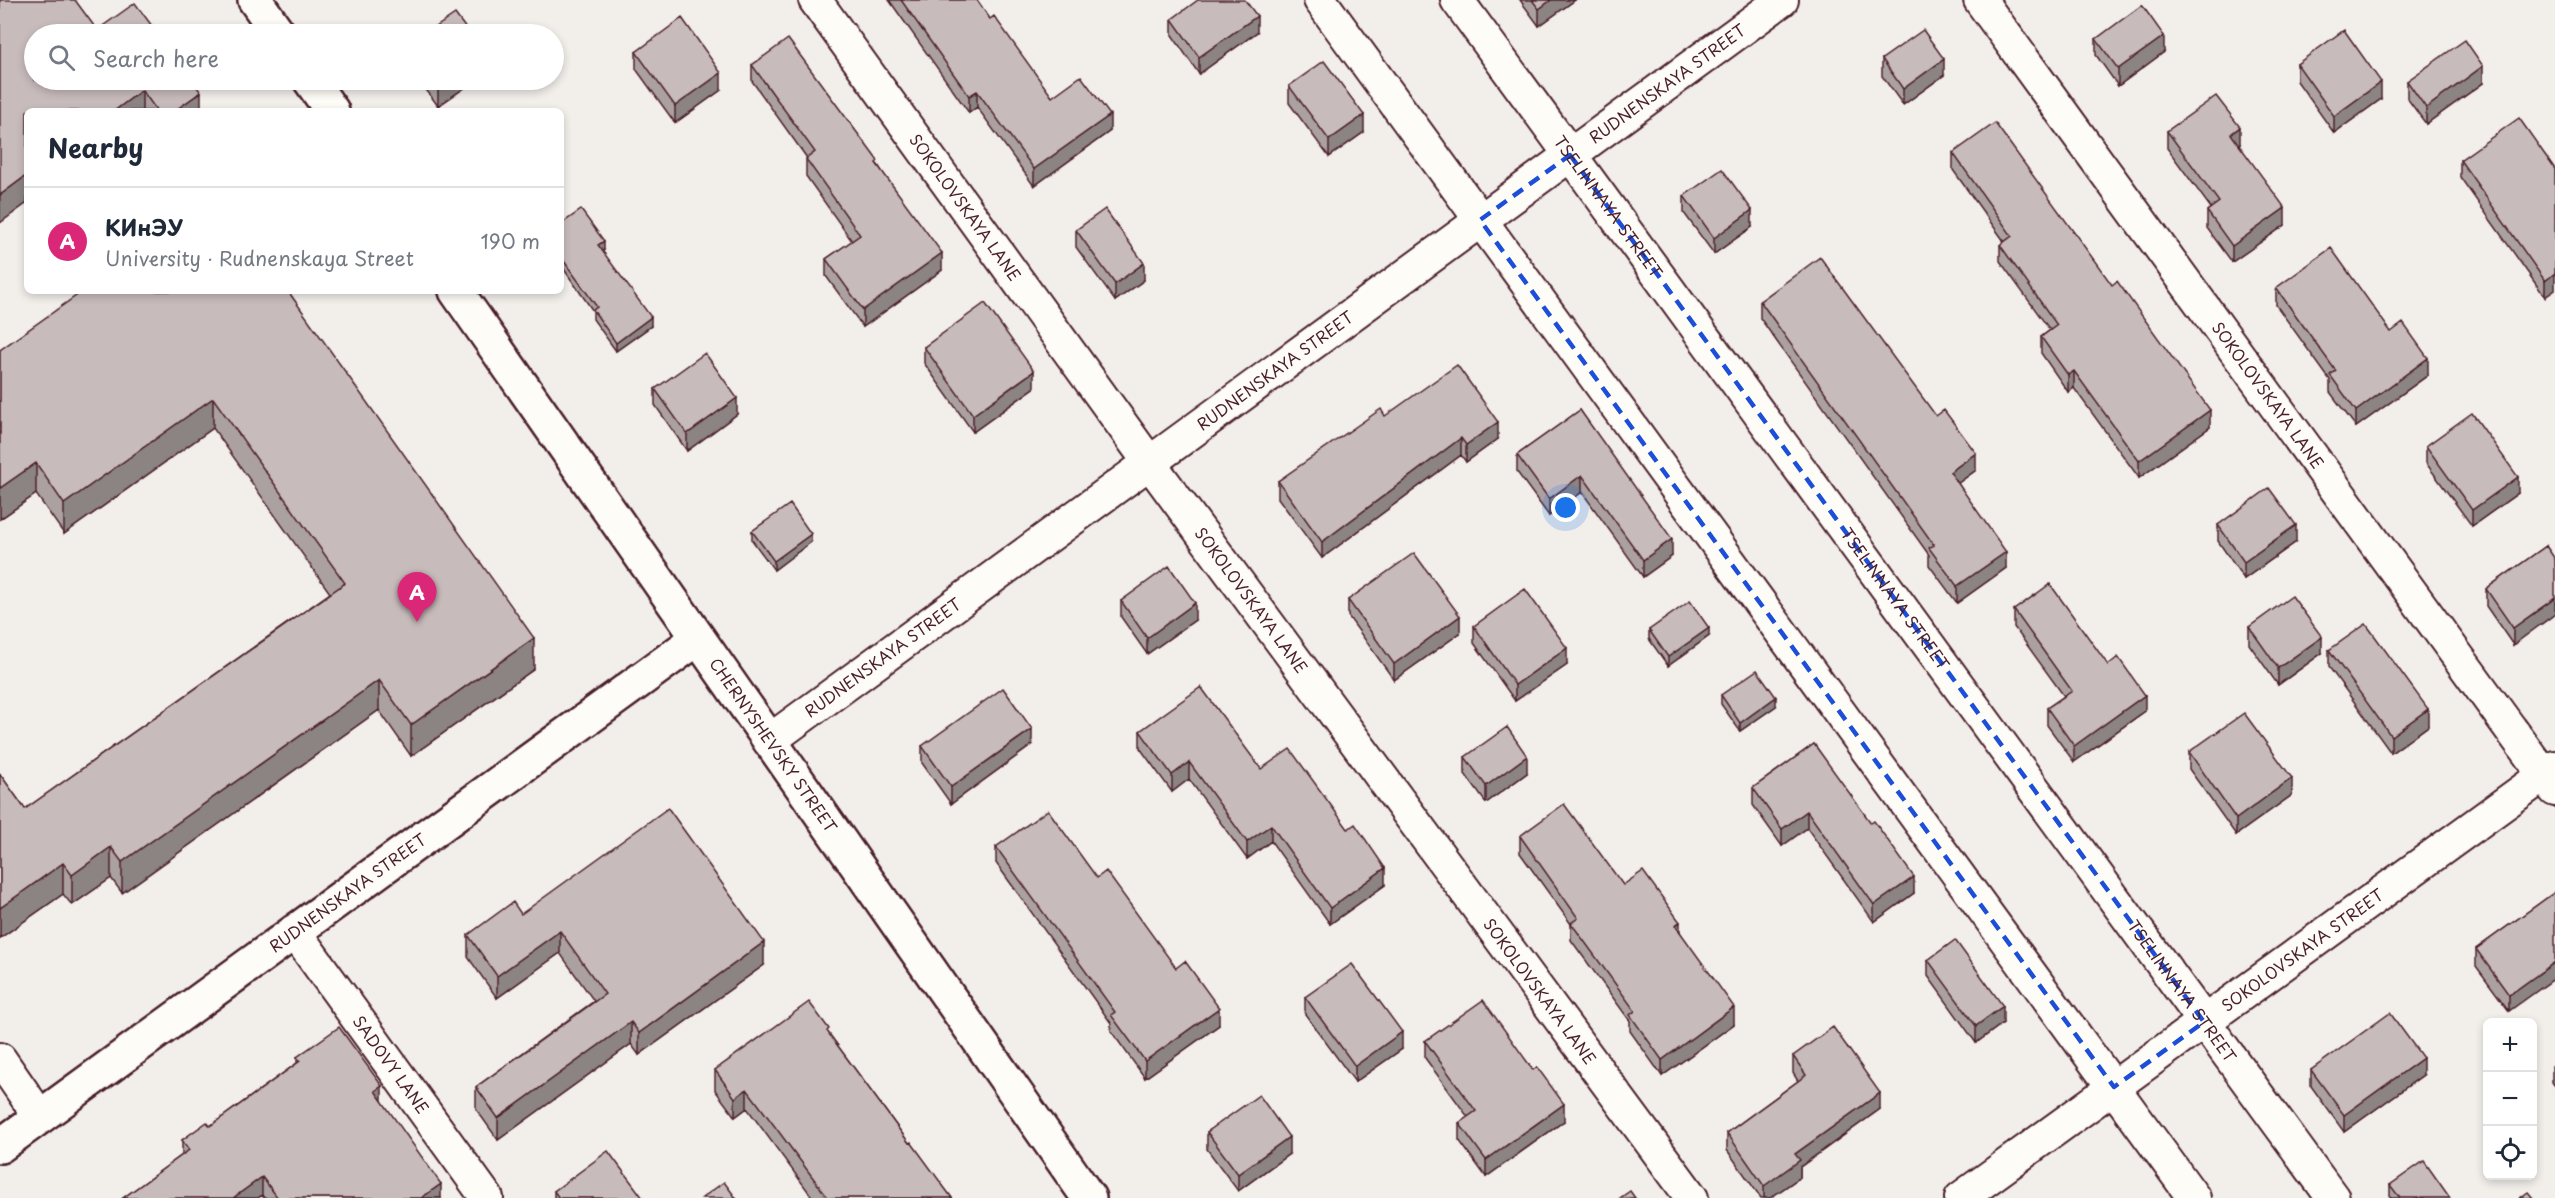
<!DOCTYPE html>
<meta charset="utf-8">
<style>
:root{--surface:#fff;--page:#f6f6f7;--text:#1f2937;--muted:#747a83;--line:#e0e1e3;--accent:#db2777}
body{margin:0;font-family:"Playpen Sans",sans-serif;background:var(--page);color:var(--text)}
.controls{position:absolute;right:18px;bottom:18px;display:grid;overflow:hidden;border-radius:9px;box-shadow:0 3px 9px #0003}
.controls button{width:54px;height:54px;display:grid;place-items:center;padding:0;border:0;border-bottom:2px solid var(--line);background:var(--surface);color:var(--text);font:30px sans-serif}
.you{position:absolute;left:1566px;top:508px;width:21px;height:21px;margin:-15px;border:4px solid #fff;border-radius:50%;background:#1a73e8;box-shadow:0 0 0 9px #1a73e833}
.badge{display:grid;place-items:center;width:39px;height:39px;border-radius:50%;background:var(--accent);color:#fff;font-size:20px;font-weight:700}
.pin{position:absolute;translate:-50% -50px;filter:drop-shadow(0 2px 3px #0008)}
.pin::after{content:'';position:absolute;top:32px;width:21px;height:18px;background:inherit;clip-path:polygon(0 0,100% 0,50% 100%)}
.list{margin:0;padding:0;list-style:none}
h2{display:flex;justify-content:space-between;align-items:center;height:78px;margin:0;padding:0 24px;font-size:26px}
h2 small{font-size:20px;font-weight:400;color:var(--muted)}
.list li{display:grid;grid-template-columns:39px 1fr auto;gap:18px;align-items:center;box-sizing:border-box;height:108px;padding:0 24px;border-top:2px solid var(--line)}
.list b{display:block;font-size:22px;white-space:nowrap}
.list p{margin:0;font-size:20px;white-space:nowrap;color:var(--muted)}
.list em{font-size:20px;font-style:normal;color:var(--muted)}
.icon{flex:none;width:33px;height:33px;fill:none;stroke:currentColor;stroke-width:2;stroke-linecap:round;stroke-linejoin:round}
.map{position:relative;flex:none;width:2555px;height:1198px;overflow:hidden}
.search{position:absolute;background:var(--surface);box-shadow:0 3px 9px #0003;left:24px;top:24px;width:540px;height:66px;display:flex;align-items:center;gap:15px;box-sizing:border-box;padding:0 21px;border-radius:33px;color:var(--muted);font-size:22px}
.panel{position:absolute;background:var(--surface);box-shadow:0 3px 9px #0003;left:24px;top:108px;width:540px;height:186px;border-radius:9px}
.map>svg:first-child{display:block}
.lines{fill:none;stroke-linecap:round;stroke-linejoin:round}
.minor-casing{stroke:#4a1f2b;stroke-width:36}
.tertiary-casing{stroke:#4a1f2b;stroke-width:38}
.minor{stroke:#fdfcf7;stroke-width:32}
.tertiary{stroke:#fdfcf7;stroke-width:33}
.wall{fill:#aca1a1;stroke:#4a1f2b;stroke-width:1.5}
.shaded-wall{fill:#8c8383;stroke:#4a1f2b;stroke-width:1.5}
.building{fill:#c8bbbb;stroke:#4a1f2b;stroke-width:1.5}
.marked{fill:none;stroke:#1d4ed8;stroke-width:4.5;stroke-dasharray:12 8;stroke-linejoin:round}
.labels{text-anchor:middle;stroke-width:6;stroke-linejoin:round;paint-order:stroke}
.street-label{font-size:16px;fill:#4a1f2b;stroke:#fdfcf7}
</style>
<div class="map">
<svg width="2555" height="1198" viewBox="0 0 2555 1198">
<rect width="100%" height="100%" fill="#f2efeb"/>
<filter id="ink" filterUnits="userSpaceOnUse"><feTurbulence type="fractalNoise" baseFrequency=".0167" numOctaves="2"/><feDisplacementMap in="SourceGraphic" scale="12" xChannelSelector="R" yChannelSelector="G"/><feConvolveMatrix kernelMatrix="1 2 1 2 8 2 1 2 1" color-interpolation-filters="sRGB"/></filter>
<g filter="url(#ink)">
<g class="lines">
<defs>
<g id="minor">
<path id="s1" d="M815,0L1149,462L1692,1198"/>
<path d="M1320,0L2194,1198"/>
<path id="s2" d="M1457,0L2333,1198"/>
<path id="s3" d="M1980,0L2555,790"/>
<path id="s4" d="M769,741L1782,0"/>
<path id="s5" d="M294,931L487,1198"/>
<path d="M0,1059L40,1117"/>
<path id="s6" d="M1961,1198L2555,767"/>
</g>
<g id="tertiary">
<path d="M255,0L279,34"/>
<path d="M310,80L332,111"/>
<path id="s7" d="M456,291L1089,1198"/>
<path id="s8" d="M0,1146L697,639"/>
</g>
</defs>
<use href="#minor" class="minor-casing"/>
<use href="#tertiary" class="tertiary-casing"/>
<use href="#minor" class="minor"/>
<use href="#tertiary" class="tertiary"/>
</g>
<path class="wall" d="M889,0H977L990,19L1052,97L1110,131L1034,186L977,107L969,113Z
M1520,0H1575L1539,26Z
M1172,19L1257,32L1199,74L1172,35Z
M97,30L191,80L201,111H27Z
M2096,39L2164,52L2118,86L2096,55Z
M636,52L721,90L675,123L636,69Z
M1882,59L1944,75L1903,105L1882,76Z
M2297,64L2381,99L2334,133L2297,81Z
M752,65L878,165L942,270L863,327L826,276V259L852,241L806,176V159L807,158L752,81Z
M419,80H476L438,106Z
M2407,81L2483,83L2426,124L2407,98Z
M1289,86L1364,132L1329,157L1289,103Z
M2167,131L2240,144L2239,145L2285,225L2232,262L2207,228V211L2211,208L2167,148Z
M1953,153L2210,427L2139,478L2074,388L2068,392L2041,353V337L2050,330L2000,261V245L2004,241L1953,170Z
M2460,160L2555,169L2545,297L2460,177Z
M1684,196L1752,227L1714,254L1684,213Z
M561,224L604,250L602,251L651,326L616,351L593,319V311L561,265Z
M1076,230L1144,280L1115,301L1076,247Z
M2276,288L2391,332L2428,375L2356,427L2330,392V380L2276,305Z
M288,291L534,669L411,756L379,710L122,893L111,878L72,905L63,894L0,938V774L25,809L330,593L213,428L64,534L36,494L0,519V350Z
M1760,301L1936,416L1976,470L1958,483L2006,568L1957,603L1929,565V555L1760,318Z
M924,347L1034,388L973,432L924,363Z
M655,389L737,414L687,451L655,405Z
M1580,410L1672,556L1643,577L1582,492L1549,516L1517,472V455Z
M1385,416L1498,439L1466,462L1461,455L1322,558L1278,498V481Z
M2426,446L2518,493L2472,526L2426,463Z
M2218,525L2296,542L2244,579L2218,541Z
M752,531L811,542L774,570L752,540Z
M2546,546L2513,645L2486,606V589Z
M1348,600L1460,633L1394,680L1348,616Z
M1121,601L1195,620L1147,654L1121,617Z
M2014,610L2108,665L2145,711L2074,762L2047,725V708L2064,696L2014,627Z
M1474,626L1567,665L1515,701L1474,643Z
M2249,627L2322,653L2278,685L2249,644Z
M1649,630L1709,636L1668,666L1649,639Z
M2329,650L2428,726L2391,753L2329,667Z
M1721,695L1776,706L1740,731L1721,704Z
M1140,731L1261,769L1385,885L1330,924L1271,841L1247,859L1189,779L1172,792L1140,748Z
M1814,744L1914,893L1874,922L1807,828L1782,846L1753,805V788Z
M1032,745L951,804L922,763V746Z
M2189,752L2292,795L2236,835L2189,769Z
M1465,757L1527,773L1486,803L1465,774Z
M1520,836L1623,885L1680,932L1734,1024L1662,1076L1630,1031V1021L1571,940V924L1520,853Z
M996,847L1097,878L1176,968L1219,1025L1145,1078L1111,1031V1023L996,863Z
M2555,892L2509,1011L2476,966V949Z
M521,914L764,965L639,1055L631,1044L498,1140L476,1109V1087L594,1001L560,953L497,998L468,957V935Z
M1928,960L2003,1023L1976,1043L1928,976Z
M1305,997L1402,1049L1355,1082L1305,1014Z
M829,1034L909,1143L952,1198H813L747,1108L735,1117L715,1090V1070Z
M1425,1041L1564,1121L1486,1177L1459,1140V1123L1468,1117L1425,1058Z
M1793,1056L1880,1109L1800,1167V1177L1770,1198H1761L1727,1150V1133L1798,1081L1793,1073Z
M297,1057L382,1101L441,1198H264L262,1195L258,1198H123L182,1155V1140L210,1126L297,1063Z
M2555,1064V1086L2552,1082V1066Z
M2311,1070L2423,1075L2344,1132L2311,1086Z
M1207,1132L1289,1154L1238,1191L1207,1149Z
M2390,1185L2450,1198H2390Z
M554,1191L643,1198H554Z"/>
<path class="shaded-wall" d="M1551,0H1575L1539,26V9Z
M1257,16V32L1199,74V57Z
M2164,36V52L2118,86V69Z
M1944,59V75L1903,105V89Z
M2483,66V83L2426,124V108Z
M721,73V90L675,123V106Z
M452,80H476L438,106V90Z
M2381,82V99L2334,133V116Z
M142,90V111H114Z
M977,91V107L969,113V96Z
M201,92V111H174Z
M1110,115V131L1034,186V169Z
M1364,115V132L1329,157V140Z
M2240,127V144L2231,150V134Z
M27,175V203L0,223V195Z
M2285,208V225L2232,262V246Z
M1752,210V227L1714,254V238Z
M604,241V250L598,254V245Z
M942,253V270L863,327V310Z
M1144,263V280L1115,301V284Z
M2555,273V290L2545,297V281Z
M651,317V326L616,351V343Z
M2428,358V375L2356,427V411Z
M1034,371V388L973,432V415Z
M2074,371V388L2068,392V375Z
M213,398V428L64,534V504Z
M737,398V414L687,451V434Z
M2210,410V427L2139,478V461Z
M1498,422V439L1466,462V445Z
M1461,438V455L1322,558V542Z
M1976,453V470L1950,489V472Z
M36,463V494L0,519V488Z
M1582,475V492L1549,516V499Z
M2518,477V493L2472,526V510Z
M2296,525V542L2244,579V562Z
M811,534V542L774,570V561Z
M1672,539V556L1643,577V560Z
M2006,552V568L1957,603V586Z
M2555,598V614L2513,645V628Z
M1195,603V620L1147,654V638Z
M1460,616V633L1394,680V664Z
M1709,628V636L1668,666V657Z
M2322,637V653L2278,685V668Z
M534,638V669L411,756V725Z
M1567,648V665L1515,701V685Z
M379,680V710L122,893V862Z
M2145,695V711L2074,762V746Z
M1776,697V706L1740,731V723Z
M2428,709V726L2391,753V736Z
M1032,729V745L951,804V787Z
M1527,756V773L1486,803V786Z
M1189,762V779L1172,792V775Z
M2292,778V795L2236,835V819Z
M1807,811V828L1782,846V829Z
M1271,825V841L1247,859V842Z
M111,847V878L72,905V875Z
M63,863V894L0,938V908Z
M1385,868V885L1330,924V908Z
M1914,877V893L1874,922V905Z
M1680,922V938L1675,925Z
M560,931V953L497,998V976Z
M764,942V965L639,1055V1033Z
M2555,962V978L2509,1011V995Z
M2003,1006V1023L1976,1043V1026Z
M1734,1007V1024L1662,1076V1060Z
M1219,1008V1025L1145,1078V1061Z
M631,1022V1044L498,1140V1118Z
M1402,1032V1049L1355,1082V1066Z
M2423,1058V1075L2344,1132V1115Z
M382,1086V1105L375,1091Z
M747,1089V1108L735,1117V1098Z
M1880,1093V1109L1800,1167V1177L1770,1198H1764V1186L1795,1154Z
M1564,1104V1121L1486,1177V1160Z
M1289,1137V1154L1238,1191V1174Z
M262,1177V1195L258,1198H233Z
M441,1184V1198H421Z"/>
<path class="building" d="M0,0H75L97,30L135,3L158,34H34V80H191L201,92L174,111H157L142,90L114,111H27V175L0,195Z
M901,0H977L990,19L994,16L1052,97L1081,76L1110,115L1034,169L977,91L969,96Z
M1198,0H1245L1257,16L1199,57L1172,19Z
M1532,0H1551L1539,9Z
M2142,5L2164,36L2118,69L2096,39Z
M455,14L470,34H426Z
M682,18L721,73L675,106L636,52Z
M1923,30L1944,59L1903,89L1882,59Z
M2344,30L2381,82L2334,116L2297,64Z
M788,39L878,161L876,163L942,253L863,310L826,259L860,235L806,159L815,152L752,65Z
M2465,40L2483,66L2426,108L2407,81Z
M1324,61L1364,115L1329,140L1289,86Z
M431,80H452L438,90Z
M2216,96L2240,127L2231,134L2285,208L2232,246L2207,211L2219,202L2167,131Z
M2519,118L2555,169V273L2545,281L2460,160Z
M1995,123L2112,285L2117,281L2210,410L2139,461L2074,371L2068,375L2041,337L2057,325L2000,245L2012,236L1953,153Z
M1722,169L1752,210L1714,238L1684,196Z
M1105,209L1144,263L1115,284L1076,230Z
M581,210L604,241L598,245L651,317L616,343L593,310L597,307L561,257V224Z
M2331,248L2391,332L2403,323L2428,358L2356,411L2330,375L2336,371L2276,288Z
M1820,257L1936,416L1944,410L1976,453L1950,472L2006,552L1957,586L1929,548L1934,545L1760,301Z
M83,291H288L534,638L411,725L379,680L122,862L111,847L72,875L63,863L0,908V774L25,809L345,583L213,398L64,504L36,463L0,488V350Z
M985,303L1034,371L973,415L924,347Z
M705,353L737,398L687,434L655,389Z
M1457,365L1498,422L1466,445L1461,438L1322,542L1278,481L1381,409L1385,416Z
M1580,410L1672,539L1643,560L1582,475L1549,499L1517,455Z
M2472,413L2518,477L2472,510L2426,446Z
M2269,488L2296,525L2244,562L2218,525Z
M790,504L811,534L774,561L752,531Z
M2546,546L2555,559V598L2513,628L2486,589Z
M1414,553L1460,616L1394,664L1348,600Z
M1169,566L1195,603L1147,638L1121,601Z
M2050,584L2108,665L2118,657L2145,695L2074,746L2047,708L2072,691L2014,610Z
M1525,589L1567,648L1515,685L1474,626Z
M2292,596L2322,637L2278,668L2249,627Z
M1690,601L1709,628L1668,657L1649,630Z
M2366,624L2428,709L2391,736L2329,650Z
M1757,670L1776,697L1740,723L1721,695Z
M1201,687L1261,769L1290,749L1348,829L1355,824L1385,868L1330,908L1271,825L1247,842L1189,762L1172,775L1140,731Z
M1003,688L1032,729L951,787L922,746Z
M2244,713L2292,778L2236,819L2189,752Z
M1507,727L1527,756L1486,786L1465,757Z
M1814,744L1871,823L1874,821L1914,877L1874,905L1807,811L1782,829L1753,788Z
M1564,804L1623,885L1643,871L1680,922L1675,925L1734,1007L1662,1060L1630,1015L1635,1011L1571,923L1578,918L1520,836Z
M668,808L764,942L639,1033L631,1022L498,1118L476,1087L605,994L560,931L497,976L468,935L513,902L521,914Z
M1048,810L1097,878L1106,871L1176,968L1185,961L1219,1008L1145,1061L1111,1015L1115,1012L996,847Z
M2555,892V962L2509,995L2476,949Z
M1955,940L2003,1006L1976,1026L1928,960Z
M1352,964L1402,1032L1355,1066L1305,997Z
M1483,1000L1533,1070L1537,1067L1564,1104L1486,1160L1459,1123L1476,1111L1425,1041Z
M809,1002L829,1029L827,1031L909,1143L911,1142L952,1198H828L747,1089L735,1098L715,1070Z
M2390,1013L2423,1058L2344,1115L2311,1070Z
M339,1027L382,1086L375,1091L441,1184L421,1198H278L262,1177L233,1198H123L189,1150L182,1140L207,1122L210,1126L300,1061L297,1057Z
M1833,1027L1880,1093L1795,1154L1800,1160L1764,1186L1727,1133L1806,1075L1793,1056Z
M1259,1095L1289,1137L1238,1174L1207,1132Z
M608,1151L643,1198H559L554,1191Z
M2424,1161L2450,1198H2400L2390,1185Z
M724,1182L736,1198H702Z
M1630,1191L1635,1198H1620Z
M2528,1192L2533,1198H2520Z"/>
</g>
<path class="marked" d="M1570,155L2204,1022L2114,1087L1480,220Z"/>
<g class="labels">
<g class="street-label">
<text dy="6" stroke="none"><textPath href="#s4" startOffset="1113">RUDNENSKAYA STREET</textPath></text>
<text dy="6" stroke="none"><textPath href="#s2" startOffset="256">TSELINNAYA STREET</textPath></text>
<text dy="6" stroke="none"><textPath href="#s1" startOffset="256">SOKOLOVSKAYA LANE</textPath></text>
<text dy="6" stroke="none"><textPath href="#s4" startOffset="627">RUDNENSKAYA STREET</textPath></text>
<text dy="6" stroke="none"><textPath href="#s3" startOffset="489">SOKOLOVSKAYA LANE</textPath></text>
<text dy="6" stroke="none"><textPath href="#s2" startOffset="742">TSELINNAYA STREET</textPath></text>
<text dy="6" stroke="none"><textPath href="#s1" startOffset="742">SOKOLOVSKAYA LANE</textPath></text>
<text dy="6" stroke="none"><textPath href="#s4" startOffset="141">RUDNENSKAYA STREET</textPath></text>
<text dy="6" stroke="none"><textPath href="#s7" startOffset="554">CHERNYSHEVSKY STREET</textPath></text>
<text dy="6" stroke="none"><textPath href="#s8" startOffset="430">RUDNENSKAYA STREET</textPath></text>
<text dy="6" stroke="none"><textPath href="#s6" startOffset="422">SOKOLOVSKAYA STREET</textPath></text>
<text dy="6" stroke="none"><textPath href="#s2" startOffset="1228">TSELINNAYA STREET</textPath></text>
<text dy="6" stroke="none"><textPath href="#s1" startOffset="1228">SOKOLOVSKAYA LANE</textPath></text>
<text dy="6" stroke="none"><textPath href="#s5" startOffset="165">SADOVY LANE</textPath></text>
</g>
</g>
</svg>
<div class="controls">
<button>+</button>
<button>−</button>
<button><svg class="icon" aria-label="locate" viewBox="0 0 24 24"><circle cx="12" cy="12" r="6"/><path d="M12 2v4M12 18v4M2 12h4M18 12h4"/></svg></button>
</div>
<div class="you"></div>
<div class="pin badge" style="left:417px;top:622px">A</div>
<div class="search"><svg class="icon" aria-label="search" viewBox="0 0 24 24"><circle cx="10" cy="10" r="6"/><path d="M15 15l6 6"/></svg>Search here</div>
<section class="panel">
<h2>Nearby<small></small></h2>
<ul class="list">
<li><span class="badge">A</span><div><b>КИнЭУ</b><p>University · Rudnenskaya Street</p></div><em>190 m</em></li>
</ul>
</section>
</div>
